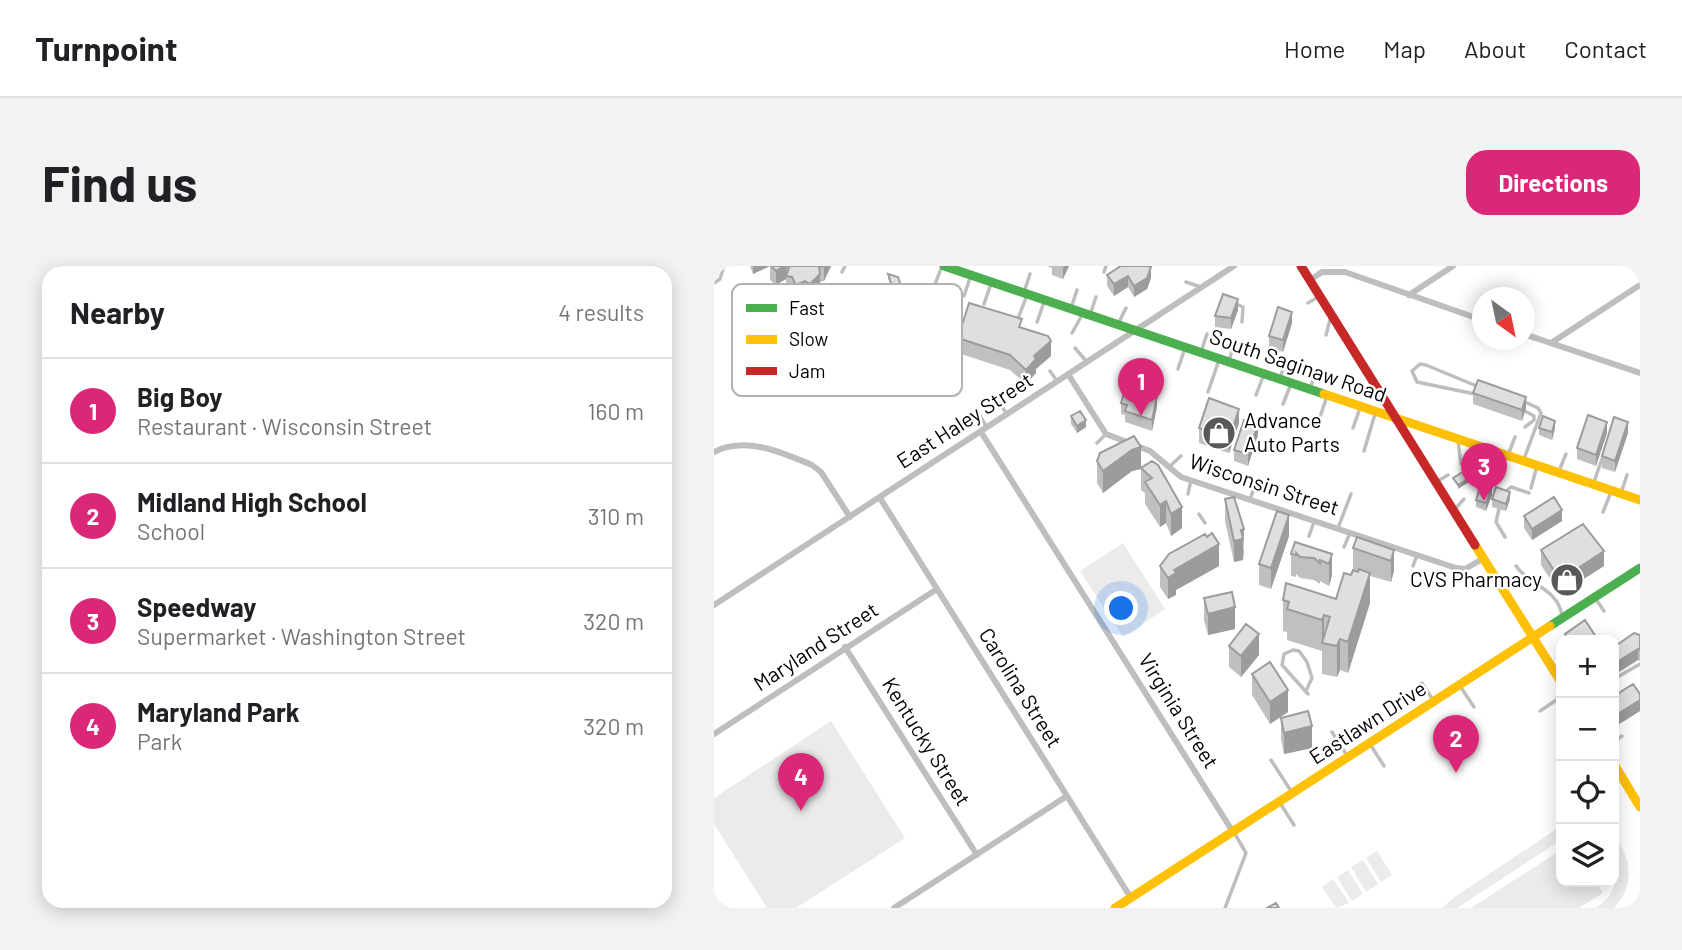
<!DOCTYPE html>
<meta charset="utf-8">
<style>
:root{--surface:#fff;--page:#f2f2f2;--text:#202124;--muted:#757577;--line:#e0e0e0;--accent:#db2777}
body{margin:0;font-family:Barlow,sans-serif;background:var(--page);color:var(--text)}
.controls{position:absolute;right:21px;bottom:21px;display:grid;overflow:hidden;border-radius:14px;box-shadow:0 4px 18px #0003}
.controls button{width:63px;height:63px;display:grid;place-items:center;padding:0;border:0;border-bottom:2px solid var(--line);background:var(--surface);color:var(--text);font:35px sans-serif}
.compass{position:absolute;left:758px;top:21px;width:63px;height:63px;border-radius:50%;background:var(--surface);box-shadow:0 4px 18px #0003;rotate:147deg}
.you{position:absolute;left:408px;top:343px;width:24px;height:24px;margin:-18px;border:5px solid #fff;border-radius:50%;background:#1a73e8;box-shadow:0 0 0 10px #1a73e833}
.badge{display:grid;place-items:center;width:46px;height:46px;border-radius:50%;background:var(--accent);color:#fff;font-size:23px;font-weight:700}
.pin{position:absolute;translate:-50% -58px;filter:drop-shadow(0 2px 4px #0008)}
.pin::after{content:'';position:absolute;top:37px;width:24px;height:21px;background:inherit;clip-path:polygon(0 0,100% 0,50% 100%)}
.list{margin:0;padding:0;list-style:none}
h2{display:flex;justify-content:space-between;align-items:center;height:91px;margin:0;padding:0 28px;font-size:30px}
h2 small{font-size:23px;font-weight:400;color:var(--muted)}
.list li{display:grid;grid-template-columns:46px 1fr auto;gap:21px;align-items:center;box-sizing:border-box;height:105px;padding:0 28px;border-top:2px solid var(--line)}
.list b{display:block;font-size:26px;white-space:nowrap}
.list p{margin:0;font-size:23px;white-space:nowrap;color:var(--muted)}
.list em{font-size:23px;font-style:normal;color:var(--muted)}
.icon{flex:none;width:38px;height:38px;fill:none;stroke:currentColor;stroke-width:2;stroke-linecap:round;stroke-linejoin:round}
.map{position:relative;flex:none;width:926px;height:642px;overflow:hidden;border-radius:21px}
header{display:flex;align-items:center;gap:42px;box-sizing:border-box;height:98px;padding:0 35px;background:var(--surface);border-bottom:2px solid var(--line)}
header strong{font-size:33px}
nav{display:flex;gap:38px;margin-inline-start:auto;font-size:24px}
.intro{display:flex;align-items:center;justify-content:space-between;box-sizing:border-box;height:168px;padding:0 42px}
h1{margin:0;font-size:49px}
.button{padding:18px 32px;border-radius:21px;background:var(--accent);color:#fff;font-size:24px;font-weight:700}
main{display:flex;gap:42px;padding:0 42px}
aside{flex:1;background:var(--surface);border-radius:21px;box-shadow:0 4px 18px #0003}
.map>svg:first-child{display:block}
.green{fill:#ebebeb}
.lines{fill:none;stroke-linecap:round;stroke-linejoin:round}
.lane{stroke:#bebebe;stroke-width:3.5}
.street{stroke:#bebebe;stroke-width:6}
.fast{stroke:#4caf50;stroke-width:9}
.slow{stroke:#ffc107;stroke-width:9}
.jam{stroke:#c62828;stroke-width:9}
.wall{fill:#c0c0c0}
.shaded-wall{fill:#9c9c9c}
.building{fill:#dfdfdf;stroke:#9c9c9c;stroke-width:2}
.labels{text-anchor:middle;stroke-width:5;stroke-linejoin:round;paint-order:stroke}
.street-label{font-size:21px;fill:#000;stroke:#fff}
.poi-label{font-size:21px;fill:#000;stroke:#fff;text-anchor:start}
.key{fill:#fff;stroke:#b2b2b2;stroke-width:2}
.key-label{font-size:19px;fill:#000}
</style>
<header>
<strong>Turnpoint</strong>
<nav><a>Home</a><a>Map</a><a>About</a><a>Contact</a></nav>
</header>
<div class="intro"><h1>Find us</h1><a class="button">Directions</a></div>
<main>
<aside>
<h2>Nearby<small>4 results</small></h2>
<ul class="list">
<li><span class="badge">1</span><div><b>Big Boy</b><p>Restaurant · Wisconsin Street</p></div><em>160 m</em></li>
<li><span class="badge">2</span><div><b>Midland High School</b><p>School</p></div><em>310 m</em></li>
<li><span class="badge">3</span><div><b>Speedway</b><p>Supermarket · Washington Street</p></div><em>320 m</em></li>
<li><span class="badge">4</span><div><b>Maryland Park</b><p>Park</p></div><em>320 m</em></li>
</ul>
</aside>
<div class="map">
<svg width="926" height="642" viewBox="0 0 926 642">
<rect width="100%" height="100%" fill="#fff"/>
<path class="green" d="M409,277L451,343L409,371L366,305Z
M117,455L191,572L82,642H53L0,558V532Z
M847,560V574L743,642H728L742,630Z
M900,571C919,592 920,621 900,642H882C911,623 900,600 900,571Z
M847,584V616H882L889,627L865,642H757Z
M663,585L678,609L667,616L652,592Z
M649,594L664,618L652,626L637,601Z
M634,604L649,628L638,635L623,611Z
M619,613L635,637L622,642L608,621Z"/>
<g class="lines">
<path class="lane" d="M128,6L131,0
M390,6L392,0
M472,16L487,21
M0,17L6,13L10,0
M220,21L228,0
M310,26L316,8
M250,30L257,9
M520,37L529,41L528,56
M594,37L604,31
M270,38L277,18
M357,42L363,24
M376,49L382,31
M305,50L313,29
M323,56L330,36
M404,58L412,42
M358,67L368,49
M612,69L617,50
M361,82L373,96
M487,86L493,68
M515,95L521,75
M197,96L208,110L222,104L245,48
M464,103L471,82
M336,105L343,115
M566,112L572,95
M597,120L602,106
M494,126L505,94
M761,128L703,116L698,105L706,98L712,99L765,121
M542,129L550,108
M809,135L824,142L827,147L810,193
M285,137L293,148
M569,138L577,118
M266,150L272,160
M606,151L613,130
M811,161L820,154V150L811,145
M639,162L646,142
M744,175L747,198
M383,177L392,168
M650,185L661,148
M794,189L801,171
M455,201L467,190
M845,205L852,188
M773,207L788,190
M724,215L734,209
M880,216L889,190
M817,222L823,200
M791,226L797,221L815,227
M907,227L913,209
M474,228L477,214
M536,233L541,220
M742,242L750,233
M785,243L782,256L791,271
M889,246L897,226
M485,248L491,257
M624,262L637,228
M595,270L600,256
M630,281L636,267
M699,300L703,289
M802,300C816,320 843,322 848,349
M881,332L890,345
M900,413L926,398
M708,417L719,434
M746,420L760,441
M592,425L598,412L593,396L585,385L579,384L570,388L568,399L594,428
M826,445L847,431
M618,466L634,491
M900,476L908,470
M656,478L670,500
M557,494L577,525
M566,537L580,559
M511,642L532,587L521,568"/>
<path class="street" d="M596,14L608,6H631L768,54
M695,29L739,0
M810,68L926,107
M837,77L926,19
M354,108L392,168L436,185L467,211L742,302L751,303L770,292
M267,166L519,566
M0,186C32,170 67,186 98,199L107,206L136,251
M166,232L417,632
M0,339L520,0
M131,381L263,589
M0,468L223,323
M180,642L353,530"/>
<path class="fast" d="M230,0L610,128
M836,360L926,302"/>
<path class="slow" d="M610,128L926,234
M761,279L847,416
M900,498L926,541
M401,642L836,360"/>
<path class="jam" d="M587,0L761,279"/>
</g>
<path class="wall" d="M0,0H6L2,12L0,11Z
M36,0H117L110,15L106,16V23L96,32L91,30L82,34L78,26L72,24V13L62,19L56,14V0L39,8Z
M333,0H355L349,13L338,9V2Z
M404,0H433L437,12L433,23L420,31L414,21L400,30L393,20V9L404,2Z
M174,8L191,31V33H196V42H186V34L181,32L174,12Z
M240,43L226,87L212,82V71Z
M524,44L517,63L501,61V50Z
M578,57L569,86L555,81V70Z
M308,62L337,90L322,103V107L312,118L296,104L244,87V72Z
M759,127L812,142L808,155L759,138Z
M407,137L443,141L438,165L411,156V149L407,148Z
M357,150L372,161L363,167L357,158Z
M525,157L515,187L485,177V162Z
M825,162H841L838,174L825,169Z
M893,167L882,200L863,193V182Z
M914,167L901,206L888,202V190Z
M544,169L534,200L520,195V184Z
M383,195L427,203L418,205L389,227L383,217Z
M438,195L468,262L457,270L452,257L446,261L431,238V227L427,224V202Z
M778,229L772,245L762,241V234Z
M511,233L530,285L529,294L520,296L511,255Z
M778,233H796L792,245L778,241Z
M810,250L848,255L818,274L810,262Z
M575,270L557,323L545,319V298Z
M581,276L618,288V309L615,320L606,315V318L600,314L586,312L582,308V311L577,310V288Z
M639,282L680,284V305L677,316L656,310V337L634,407L626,404L623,411L608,408V385L573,374V366L569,365V334L622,333L637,309L644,306L639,304Z
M827,284L890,300L846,328L827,299Z
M446,300H505L462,324V329L454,333L446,321Z
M490,332L521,363L494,369L490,354Z
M926,369V395L924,394L900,409Z
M515,380L545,389L527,411L515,401Z
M538,408L574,446L556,458L538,429Z
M926,428V445L902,460L900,457V430Z
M567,452L598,482L570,488L567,473Z"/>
<path class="shaded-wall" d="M3,0H6L2,12Z
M39,0H56L39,8Z
M70,0H73L72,13L62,19V5Z
M110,0H117L110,15Z
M350,0H355L349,13V2Z
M437,1V12L433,23L420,31V20Z
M106,8V23L96,32V18Z
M414,10V21L400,30V18Z
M91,15V30L82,34V19Z
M240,32V43L226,87V75Z
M524,33V44L517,63V52Z
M578,46V57L569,86V74Z
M337,75V90L322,103V107L312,118V104L320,90Z
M443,130V141L438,165V154Z
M812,131V142L808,155V144Z
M525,143V157L515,187V173Z
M372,154V161L363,167V160Z
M841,155V162L838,174V166Z
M893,156V167L882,200V189Z
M914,156V167L901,206V195Z
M544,158V169L534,200V188Z
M427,181V203L418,205L389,227V205L418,184Z
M757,211V215L744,223V219Z
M778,221V229L772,245V237Z
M796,226V233L792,245V238Z
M452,235V257L446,261V239Z
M468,241V262L457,270V248Z
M848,244V255L818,274V263Z
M575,249V270L557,323V302Z
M530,263L529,294L520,296V275L527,264Z
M505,278V300L462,324V329L454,333V312L460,304Z
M680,284V305L677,316V295Z
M890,285V300L846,328V314Z
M618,288V309L615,320V298Z
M656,307V337L634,407V376Z
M521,341V363L494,369V348Z
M610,349V377H608V354Z
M545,368V389L527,411V390Z
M626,373V404L623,411V380Z
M924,383V394L900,409V398Z
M574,424V446L556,458V436Z
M926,434V445L902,460V449Z
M598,460V482L570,488V467Z"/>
<path class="building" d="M57,0H70L62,5Z
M74,0H110L105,1L106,8L96,18L91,15L82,19L78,11L72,10L75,2Z
M407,0H433L437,1L433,12L420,20L414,10L400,18L393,9Z
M174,8L184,11L191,31L181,29Z
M509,28L524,33L517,52L501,50Z
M255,37L308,53L305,61L334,70L337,75L320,90L322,93L312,104L296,89L244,72Z
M564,41L578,46L569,74L555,70Z
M764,114L812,131L808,144L759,127Z
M411,124L434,132L435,127L443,130L438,154L411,145L413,139L407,137Z
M495,132L525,143L515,173L485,162Z
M366,145L372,154L363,160L357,150Z
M874,149L893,156L882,189L863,182Z
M829,150L841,155L838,166L825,162Z
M900,151L914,156L901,195L888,190Z
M530,154L544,158L534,188L520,184Z
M420,170L427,181L418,184L389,205L383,195L386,187Z
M438,195L444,199L468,241L457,248L452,235L446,239L431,216L438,212L427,202Z
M752,204L757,211L744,219L739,212Z
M767,218L778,221L772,237L762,234Z
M782,221L796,226L792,238L778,233Z
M520,231L530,263L527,264L529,273L520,275L511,233Z
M840,231L848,244L818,263L810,250Z
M563,245L575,249L557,302L545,298Z
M869,258L890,285L846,314L827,284Z
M498,267L505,278L460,304L462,307L454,312L446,300L455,288L491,268L493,271Z
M643,271L680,284L677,295L639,282Z
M581,276L618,288L615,298L606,294V297L600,292L586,291L582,287V289L577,288Z
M645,303L656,307L634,376L626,373L623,380L608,377L616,351L610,349L608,354L573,343L575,336L569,334L572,317L622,333L630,307L637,309L639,304L644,306Z
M518,326L521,341L494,348L490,332Z
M871,354L884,374H855L851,368Z
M532,358L545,368L527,390L515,380Z
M920,367L926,369V384L924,383L900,398V381Z
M556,396L574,424L556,436L538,408Z
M919,418L926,428V434L902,449L900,446V430Z
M594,445L598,460L570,467L567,452Z
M562,637L565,642H553Z"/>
<defs>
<symbol id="shop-disc" viewBox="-11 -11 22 22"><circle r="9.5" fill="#595959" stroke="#fff"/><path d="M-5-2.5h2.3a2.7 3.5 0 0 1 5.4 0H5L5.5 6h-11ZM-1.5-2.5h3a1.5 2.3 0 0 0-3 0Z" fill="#fff"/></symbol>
</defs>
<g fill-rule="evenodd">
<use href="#shop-disc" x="486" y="148" width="38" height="38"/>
<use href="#shop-disc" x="834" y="295" width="38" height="38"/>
</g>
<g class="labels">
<g class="street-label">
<text transform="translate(584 100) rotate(19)" y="7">South Saginaw Road</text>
<text transform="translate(251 155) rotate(-33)" y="7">East Haley Street</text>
<text transform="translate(550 219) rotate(18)" y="7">Wisconsin Street</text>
<text transform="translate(102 381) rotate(-33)" y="7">Maryland Street</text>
<text transform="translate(306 422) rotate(58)" y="7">Carolina Street</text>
<text transform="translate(464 445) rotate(58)" y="7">Virginia Street</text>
<text transform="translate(654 457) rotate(-33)" y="7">Eastlawn Drive</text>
<text transform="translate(212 476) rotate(58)" y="7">Kentucky Street</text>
</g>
<g class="poi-label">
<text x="530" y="162">Advance<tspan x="530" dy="24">Auto Parts</tspan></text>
<text x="828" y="321" text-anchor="end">CVS Pharmacy</text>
</g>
</g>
<rect x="18" y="18" width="230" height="112" rx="10" class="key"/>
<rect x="32" y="38" width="31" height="8" fill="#4caf50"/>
<rect x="32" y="69" width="31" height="9" fill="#ffc107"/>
<rect x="32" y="101" width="31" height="8" fill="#c62828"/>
<g class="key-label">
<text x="75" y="49">Fast</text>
<text x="75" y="80">Slow</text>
<text x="75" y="112">Jam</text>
</g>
</svg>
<div class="controls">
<button>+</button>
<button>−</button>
<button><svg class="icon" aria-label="locate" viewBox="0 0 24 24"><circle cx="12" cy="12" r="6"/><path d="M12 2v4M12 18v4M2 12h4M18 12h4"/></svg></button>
<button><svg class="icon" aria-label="layers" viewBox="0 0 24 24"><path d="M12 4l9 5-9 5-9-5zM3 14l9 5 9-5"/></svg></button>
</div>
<svg class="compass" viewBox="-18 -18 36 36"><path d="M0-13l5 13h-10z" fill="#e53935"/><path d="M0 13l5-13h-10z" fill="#757577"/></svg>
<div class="you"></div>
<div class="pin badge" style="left:427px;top:150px">1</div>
<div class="pin badge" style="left:742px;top:507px">2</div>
<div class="pin badge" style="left:770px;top:235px">3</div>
<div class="pin badge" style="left:87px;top:545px">4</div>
</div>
</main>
